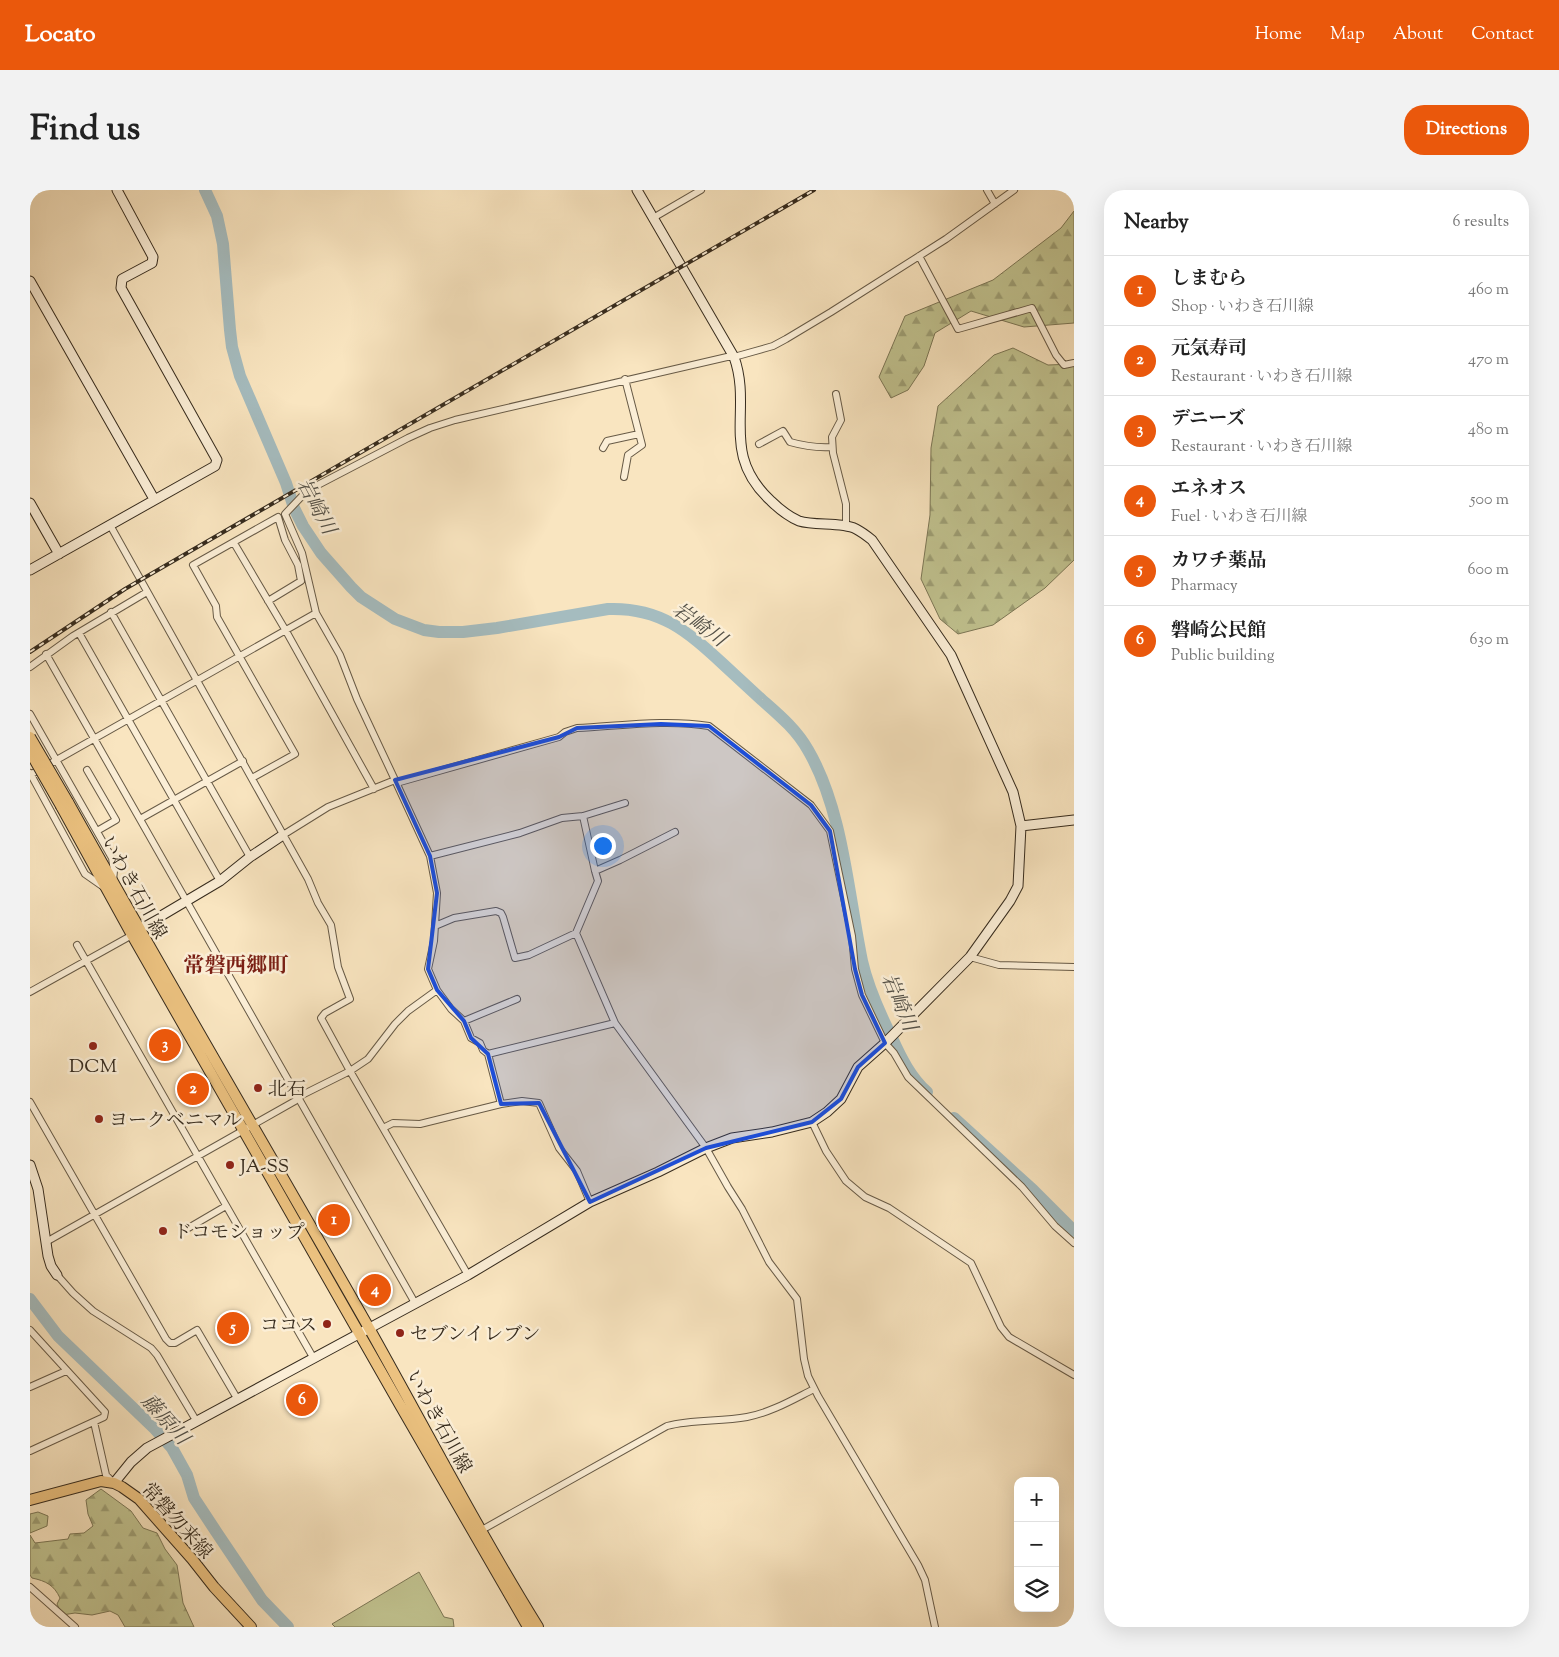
<!DOCTYPE html>
<meta charset="utf-8">
<style>
:root{--surface:#fff;--page:#f2f2f2;--text:#222;--muted:#767676;--line:#e0e0e0;--accent:#ea580c}
body{margin:0;font-family:"Sorts Mill Goudy","Noto Serif JP",serif;background:var(--page);color:var(--text)}
.controls{position:absolute;right:15px;bottom:15px;display:grid;overflow:hidden;border-radius:10px;box-shadow:0 5px 20px #0002}
.controls button{width:45px;height:45px;display:grid;place-items:center;padding:0;border:0;border-bottom:1px solid var(--line);background:var(--surface);color:var(--text);font:25px sans-serif}
.you{position:absolute;left:572px;top:655px;width:18px;height:18px;margin:-12px;border:4px solid #fff;border-radius:50%;background:#1a73e8;box-shadow:0 0 0 8px #1a73e833}
.badge{display:grid;place-items:center;width:32px;height:32px;border-radius:50%;background:var(--accent);color:#fff;font-size:16px;font-weight:700}
.pin{position:absolute;translate:-50% -50%;border:2px solid #fff;box-shadow:0 1px 5px #0006}
.list{margin:0;padding:0;list-style:none}
h2{display:flex;justify-content:space-between;align-items:center;height:65px;margin:0;padding:0 20px;font-size:21px}
h2 small{font-size:16px;font-weight:400;color:var(--muted)}
.list li{display:grid;grid-template-columns:32px 1fr auto;gap:15px;align-items:center;box-sizing:border-box;height:70px;padding:0 20px;border-top:1px solid var(--line)}
.list b{display:block;font-size:19px;white-space:nowrap}
.list p{margin:0;font-size:16px;white-space:nowrap;color:var(--muted)}
.list em{font-size:16px;font-style:normal;color:var(--muted)}
.icon{flex:none;width:28px;height:28px;fill:none;stroke:currentColor;stroke-width:2;stroke-linecap:round;stroke-linejoin:round}
.map{position:relative;flex:none;width:1044px;height:1437px;overflow:hidden;border-radius:20px}
header{display:flex;align-items:center;gap:30px;box-sizing:border-box;height:70px;padding:0 25px;background:var(--accent);color:#fff}
header strong{font-size:24px}
nav{display:flex;gap:28px;margin-inline-start:auto;font-size:18px}
.intro{display:flex;align-items:center;justify-content:space-between;box-sizing:border-box;height:120px;padding:0 30px}
h1{margin:0;font-size:35px}
.button{padding:12px 22px;border-radius:20px;background:var(--accent);color:#fff;font-size:18px;font-weight:700}
main{display:flex;gap:30px;padding:0 30px}
aside{flex:1;background:var(--surface);border-radius:20px;box-shadow:0 5px 20px #0002}
.map>svg:first-child{display:block}
.forest{fill:url(#forest-firs);stroke:#7c7756}
.pitch{fill:#c1c390;stroke:#7c7756}
.lines{fill:none;stroke-linecap:round;stroke-linejoin:round}
.river{stroke:#a5bcbf;stroke-width:12}
.street-casing{stroke:#675a46;stroke-width:8}
.secondary-casing{stroke:#362b1d;stroke-width:11}
.primary-casing{stroke:#362b1d;stroke-width:12}
.street{stroke:#fbeed6;stroke-width:6}
.secondary{stroke:#fbeed6;stroke-width:9}
.primary{stroke:#ecc280;stroke-width:10}
.rail-casing{stroke:#362b1d;stroke-width:4}
.rail{stroke:#fbeed6;stroke-width:2;stroke-dasharray:5.5;stroke-linecap:butt}
.primary-bridge-casing{stroke:#362b1d;stroke-width:12;stroke-linecap:butt}
.primary-bridge{stroke:#ecc280;stroke-width:10}
.marked{fill:#1d4ed8;fill-opacity:0.2;stroke:#1d4ed8;stroke-width:4;stroke-linejoin:round}
.poi-dot{fill:#8f2418;stroke:#fbeed6;stroke-width:2}
.labels{text-anchor:middle;stroke-width:5;stroke-linejoin:round;paint-order:stroke}
.street-label{font-size:19px;fill:#362b1d;stroke:#fbeed6}
.poi-label{font-size:19px;fill:#362b1d;stroke:#fbeed6;text-anchor:start}
.water-label{font-size:20px;font-style:italic;fill:#524f46;stroke:#fbeed6}
.quarter-label{font-size:21px;font-weight:bold;fill:#7a1f14;stroke:#fbeed6}
</style>
<header>
<strong>Locato</strong>
<nav><a>Home</a><a>Map</a><a>About</a><a>Contact</a></nav>
</header>
<div class="intro"><h1>Find us</h1><a class="button">Directions</a></div>
<main>
<div class="map">
<svg width="1044" height="1437" viewBox="0 0 1044 1437">
<defs>
<pattern id="forest-firs" width="22" height="20" patternUnits="userSpaceOnUse" patternTransform="scale(1.25)"><rect width="22" height="20" fill="#c1c390"/><path d="M5 1l3.5 6h-7zM16 11l3.5 6h-7z" fill="#9e9f75"/></pattern>
</defs>
<rect width="100%" height="100%" fill="#f9e5c0"/>
<filter id="stains"><feTurbulence type="fractalNoise" baseFrequency=".004" numOctaves="4"/><feColorMatrix values="0 0 0 0 .2 0 0 0 0 .09 0 0 0 0 .02 0 0 0 .5 -.17"/></filter>
<radialGradient id="worn" r=".72"><stop offset=".6" stop-color="#630" stop-opacity="0"/><stop offset="1" stop-color="#630" stop-opacity=".3"/></radialGradient>
<path class="forest" d="M1044,21V133L994,137L941,121L905,143L894,176L878,200L861,208L849,187L875,126L963,90L1031,38Z
M983,158L1018,175L1044,174V370L1015,398L963,435L928,444L910,429L891,389L900,325L901,258L908,216L964,165Z
M71,1299L101,1321L113,1338L127,1343L135,1359L147,1375L153,1413L164,1437H95L88,1425L80,1421L62,1425L45,1423L32,1425L27,1414L30,1408C24,1395 16,1391 2,1388L0,1385V1345L5,1353L38,1349L40,1344L54,1343L63,1336L58,1324L56,1310Z
M8,1322L18,1326L17,1336L0,1343V1324Z"/>
<path class="pitch" d="M389,1382L414,1427L423,1429L424,1437H305L302,1434Z"/>
<g class="lines">
<path class="river" d="M175,0L187,26L193,54L200,140L202,157L210,186L256,293L264,318L273,336L291,363L321,397L331,407L365,429L394,440L409,442H433L467,438L578,419C630,417 657,441 693,474C706,486 719,498 732,510C749,525 766,539 778,560C813,620 818,703 832,771C838,798 850,824 862,848C871,868 881,888 897,902
M924,928L1003,1000L1044,1041
M0,1109L28,1146L125,1239L142,1258L157,1285L164,1308L187,1343L232,1410L258,1437"/>
<defs>
<path id="street" d="M957,0L965,14
M623,28L671,0
M889,66L928,139L1002,118L1026,165L1034,175L1044,173
M806,204L811,230L802,247L803,263L816,314V337
M729,254L753,241L760,252C774,256 787,258 802,257
M573,258L577,251L609,244
M594,287L598,265L612,255L595,189
M204,353L256,441L344,599
M81,422L220,667
M49,443L190,691
M16,464L385,1113
M0,477L43,446L117,402
M0,524L82,668L84,681L83,691
M57,580L86,630L67,641
M0,583L55,684L75,698
M0,585L286,423
M222,588L265,564L187,427L186,416L163,375L248,327L255,350L268,375L271,391L238,411
M553,626L565,681L590,670L645,642
M110,629L213,571
M253,645L298,617L365,590L327,509L310,465L286,423L272,363L255,324L273,305L284,297L378,248L400,238L425,230L697,167H704L743,156L756,149L801,122L916,49L984,0
M400,666L490,643L532,628L553,626L595,613
M565,681L568,691L546,743L585,833L676,958L698,997L712,1019L739,1072L767,1109L774,1169L778,1186L788,1206L888,1375L895,1390L905,1437
M405,736L424,728L466,721L471,723L473,727L485,768L499,765L546,743
M47,755L284,1169
M940,767L969,775L1044,777
M407,800L378,821L365,834L338,869L320,881L438,1085
M0,802L104,744
M487,809L434,831L421,819L407,800L398,779L404,751L407,703L400,666L365,590L370,592L529,547L535,542L547,538C590,536 636,529 679,536L781,615L800,641L822,746L825,779L832,805L855,853L864,863L878,887L992,997L1025,1036L1044,1053
M458,864L585,833
M0,912L136,1149L140,1153H145L167,1140L208,1210
M471,914L492,911L509,913L529,958L547,981L560,1012
M782,932L796,961L816,991L835,1007L859,1018L941,1073L971,1137L979,1147L1044,1185
M353,938L363,933L390,934L471,914L458,864L453,860L450,853L441,848L434,831
M155,1040L196,1016
M16,1052L265,911L268,907L320,881L291,828L295,823L320,809L308,777L301,735L288,713L278,689L80,335
M27,1085L43,1103L63,1121L121,1158L127,1165L167,1232
M0,1140L75,1222L74,1227L0,1261
M0,1197L36,1181
M64,1232L76,1285L84,1293
M450,1341L637,1236C663,1229 690,1232 717,1227C742,1222 762,1210 784,1199
M0,1397L45,1437"/>
<path id="secondary" d="M0,91L124,309
M0,313L29,364
M0,380L185,276L187,270L91,98L92,89L122,73L123,67L87,0
M991,636L1044,630
M109,739L190,691L220,667L253,645
M0,975L8,999L18,1066L21,1076L27,1085
M84,1293L101,1272L117,1258L438,1085L560,1012L628,982L676,958L702,948L742,942L782,932L797,922L811,909L828,877L855,853L940,767L980,711L988,696L991,636L983,602L921,465L842,350C837,346 832,342 826,339C812,332 785,336 769,331C760,327 748,318 741,311C689,263 723,220 704,167L607,0"/>
<path id="primary" d="M38,612C136,788 239,962 339,1138C395,1238 448,1340 508,1437
M31,616L102,745L370,1215L498,1437
M0,1310L71,1291L84,1293L92,1297L109,1309L162,1369L184,1397L221,1437"/>
</defs>
<use href="#street" class="street-casing"/>
<use href="#secondary" class="secondary-casing"/>
<use href="#primary" class="primary-casing"/>
<use href="#street" class="street"/>
<use href="#secondary" class="secondary"/>
<use href="#primary" class="primary"/>
<defs>
<path id="rail" d="M0,462L95,399L784,0"/>
</defs>
<use href="#rail" class="rail-casing"/>
<use href="#rail" class="rail"/>
<defs>
<path id="primary-bridge" d="M0,547L38,612
M0,562L31,616"/>
</defs>
<use href="#primary-bridge" class="primary-bridge-casing"/>
<use href="#primary-bridge" class="primary-bridge"/>
</g>
<path class="marked" d="M631,534L679,536L781,615L800,641L825,779L832,805L855,853L828,877L811,909L782,932L676,958L560,1012L509,913L471,914L458,864L441,848L434,831L407,800L398,779L407,703L400,666L365,590L529,547L547,538Z"/>
<g class="poi-dot">
<circle cx="63" cy="856" r="5"/>
<circle cx="228" cy="898" r="5"/>
<circle cx="69" cy="929" r="5"/>
<circle cx="200" cy="975" r="5"/>
<circle cx="133" cy="1041" r="5"/>
<circle cx="297" cy="1134" r="5"/>
<circle cx="370" cy="1143" r="5"/>
</g>
<g class="labels">
<g class="street-label">
<text transform="translate(105 697) rotate(61)" y="7">いわき石川線</text>
<text transform="translate(410 1231) rotate(61)" y="7">いわき石川線</text>
<text transform="translate(148 1330) rotate(48)" y="7">常磐勿来線</text>
</g>
<g class="poi-label">
<text x="63" y="882" text-anchor="middle">DCM</text>
<text x="238" y="905">北石</text>
<text x="79" y="936">ヨークベニマル</text>
<text x="210" y="982">JA-SS</text>
<text x="143" y="1048">ドコモショップ</text>
<text x="287" y="1141" text-anchor="end">ココス</text>
<text x="380" y="1150">セブンイレブン</text>
</g>
<g class="water-label">
<text transform="translate(287 316) rotate(62)" y="7">岩崎川</text>
<text transform="translate(670 434) rotate(36)" y="7">岩崎川</text>
<text transform="translate(870 812) rotate(67)" y="7">岩崎川</text>
<text transform="translate(136 1229) rotate(48)" y="7">藤原川</text>
</g>
<g class="quarter-label">
<text x="206" y="782">常磐西郷町</text>
</g>
</g>
<rect width="100%" height="100%" filter="url(#stains)"/>
<rect width="100%" height="100%" fill="url(#worn)"/>
</svg>
<div class="controls">
<button>+</button>
<button>−</button>
<button><svg class="icon" aria-label="layers" viewBox="0 0 24 24"><path d="M12 4l9 5-9 5-9-5zM3 14l9 5 9-5"/></svg></button>
</div>
<div class="you"></div>
<div class="pin badge" style="left:304px;top:1030px">1</div>
<div class="pin badge" style="left:163px;top:899px">2</div>
<div class="pin badge" style="left:135px;top:855px">3</div>
<div class="pin badge" style="left:345px;top:1100px">4</div>
<div class="pin badge" style="left:203px;top:1138px">5</div>
<div class="pin badge" style="left:272px;top:1210px">6</div>
</div>
<aside>
<h2>Nearby<small>6 results</small></h2>
<ul class="list">
<li><span class="badge">1</span><div><b>しまむら</b><p>Shop · いわき石川線</p></div><em>460 m</em></li>
<li><span class="badge">2</span><div><b>元気寿司</b><p>Restaurant · いわき石川線</p></div><em>470 m</em></li>
<li><span class="badge">3</span><div><b>デニーズ</b><p>Restaurant · いわき石川線</p></div><em>480 m</em></li>
<li><span class="badge">4</span><div><b>エネオス</b><p>Fuel · いわき石川線</p></div><em>500 m</em></li>
<li><span class="badge">5</span><div><b>カワチ薬品</b><p>Pharmacy</p></div><em>600 m</em></li>
<li><span class="badge">6</span><div><b>磐崎公民館</b><p>Public building</p></div><em>630 m</em></li>
</ul>
</aside>
</main>
